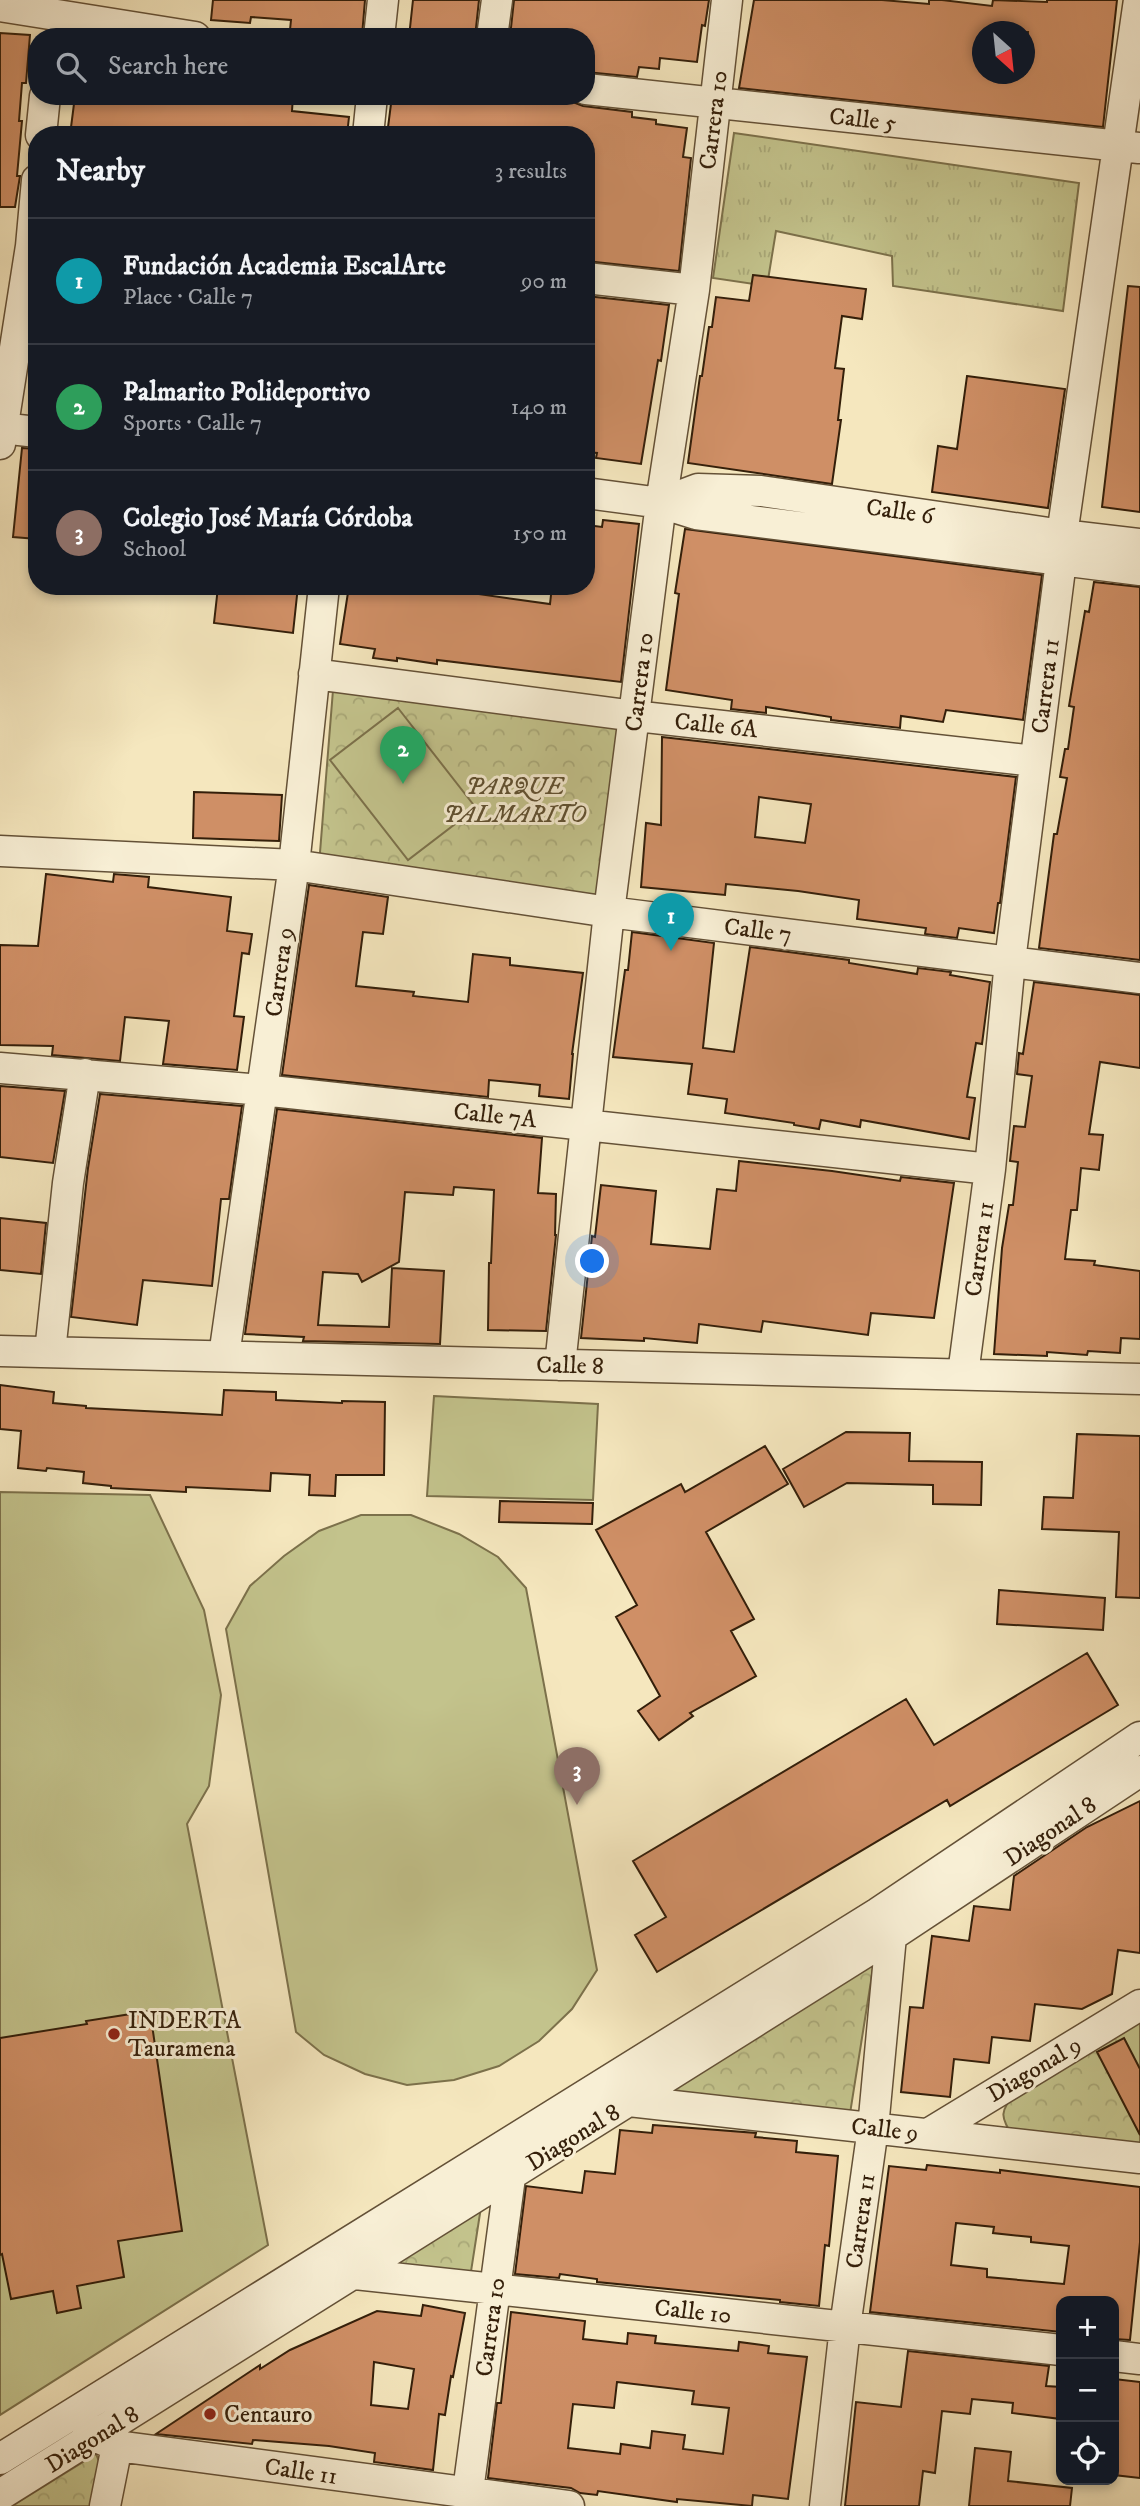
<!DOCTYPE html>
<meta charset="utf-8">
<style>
:root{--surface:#171b24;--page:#242831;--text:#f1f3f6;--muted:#9ea1a6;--line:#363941;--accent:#c59692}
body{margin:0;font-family:"IM FELL DW Pica",serif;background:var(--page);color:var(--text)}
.controls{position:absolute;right:21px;bottom:21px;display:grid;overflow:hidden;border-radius:14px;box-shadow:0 4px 10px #0003}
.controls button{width:63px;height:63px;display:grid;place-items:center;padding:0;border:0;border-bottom:2px solid var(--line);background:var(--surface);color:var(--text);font:35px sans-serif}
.compass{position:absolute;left:972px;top:21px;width:63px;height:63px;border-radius:50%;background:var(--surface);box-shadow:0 4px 10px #0003;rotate:153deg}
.you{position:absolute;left:593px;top:1262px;width:24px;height:24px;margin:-18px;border:5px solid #fff;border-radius:50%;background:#1a73e8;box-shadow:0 0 0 10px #1a73e833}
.badge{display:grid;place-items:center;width:46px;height:46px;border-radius:50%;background:var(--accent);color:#fff;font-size:23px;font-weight:700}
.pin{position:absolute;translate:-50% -58px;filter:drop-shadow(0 2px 4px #0008)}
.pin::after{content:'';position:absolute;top:37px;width:24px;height:21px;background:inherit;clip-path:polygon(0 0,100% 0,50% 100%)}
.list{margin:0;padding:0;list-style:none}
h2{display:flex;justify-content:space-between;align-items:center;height:91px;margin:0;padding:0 28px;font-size:30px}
h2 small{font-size:23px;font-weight:400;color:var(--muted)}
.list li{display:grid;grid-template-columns:46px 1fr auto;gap:21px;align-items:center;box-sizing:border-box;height:126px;padding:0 28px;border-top:2px solid var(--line)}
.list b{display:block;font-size:26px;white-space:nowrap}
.list p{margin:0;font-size:23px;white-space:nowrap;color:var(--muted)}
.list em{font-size:23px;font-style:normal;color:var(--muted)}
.icon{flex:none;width:38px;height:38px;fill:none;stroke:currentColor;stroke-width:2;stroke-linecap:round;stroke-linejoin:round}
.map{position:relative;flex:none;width:1140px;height:2506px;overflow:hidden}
.search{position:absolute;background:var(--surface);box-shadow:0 4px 10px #0003;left:28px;top:28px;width:567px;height:77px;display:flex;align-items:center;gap:18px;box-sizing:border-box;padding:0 24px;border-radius:28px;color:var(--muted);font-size:26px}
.panel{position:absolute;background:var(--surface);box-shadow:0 4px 10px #0003;left:28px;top:126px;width:567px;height:469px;border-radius:28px}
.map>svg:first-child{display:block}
.grass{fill:url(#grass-tufts);stroke:#7c714b;stroke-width:2}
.park{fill:url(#park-crowns);stroke:#7c714b;stroke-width:2}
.garden{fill:#c3c38c;stroke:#7c714b;stroke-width:2}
.building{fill:#cf8f66;stroke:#341f0a;stroke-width:2;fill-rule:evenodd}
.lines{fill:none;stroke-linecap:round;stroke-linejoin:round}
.minor-casing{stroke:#645137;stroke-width:33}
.minor{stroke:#f8efd5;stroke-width:30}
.poi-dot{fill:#8f2418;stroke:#f8efd5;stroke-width:2.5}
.labels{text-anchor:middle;stroke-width:6;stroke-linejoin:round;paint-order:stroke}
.street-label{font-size:24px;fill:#341f0a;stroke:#f8efd5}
.park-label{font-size:24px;font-style:italic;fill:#5f5031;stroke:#f8efd5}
.poi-label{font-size:24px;fill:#341f0a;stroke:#f8efd5;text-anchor:start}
</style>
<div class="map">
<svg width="1140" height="2506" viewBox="0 0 1140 2506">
<defs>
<pattern id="grass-tufts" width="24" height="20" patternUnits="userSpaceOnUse" patternTransform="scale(1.75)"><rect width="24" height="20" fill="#c3c38c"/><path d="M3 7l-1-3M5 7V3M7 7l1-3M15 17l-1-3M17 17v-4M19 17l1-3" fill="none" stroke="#a8a777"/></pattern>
<pattern id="park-crowns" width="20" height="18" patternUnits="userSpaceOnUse" patternTransform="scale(1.75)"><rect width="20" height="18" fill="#c3c38c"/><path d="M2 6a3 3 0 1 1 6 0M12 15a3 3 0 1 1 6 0" fill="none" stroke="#a8a777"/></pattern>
</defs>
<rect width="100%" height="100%" fill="#f5e7be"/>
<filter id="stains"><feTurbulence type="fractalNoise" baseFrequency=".00286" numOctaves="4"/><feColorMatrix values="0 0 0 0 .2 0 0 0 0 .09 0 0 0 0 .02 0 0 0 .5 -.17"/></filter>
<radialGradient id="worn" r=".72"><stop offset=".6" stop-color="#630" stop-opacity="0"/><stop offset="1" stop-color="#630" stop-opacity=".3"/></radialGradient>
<path class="grass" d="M734,133L1079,183L1063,311L893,286L892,256L776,231L767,286L713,278Z"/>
<path class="park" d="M333,690L625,722L596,901L319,865Z
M874,1962L849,2120L665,2095Z
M1140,2013V2149L1014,2138C998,2114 1001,2112 1017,2090Z
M481,2207L470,2278L379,2267Z
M96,2454L99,2461L91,2506H12Z"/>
<path class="garden" d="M398,708L476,808L408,860L330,760Z
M434,1396L598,1404L593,1500L427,1496Z
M0,1492L150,1495L204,1610L221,1695L209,1786L187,1824L268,2245L0,2415Z
M361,1515H411L459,1534L498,1557L526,1588L597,1970L572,2009L539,2041L499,2066L454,2080L407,2085L365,2074L324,2055L296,2032L226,1629L250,1586L284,1556L319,1531Z"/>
<path class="building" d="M213,0H365L362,36L290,30L291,20L251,17L250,23L211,20Z
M413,0H479L475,37H409Z
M514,0H709L705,26L702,25L697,62L660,58L659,69L639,67L637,77L586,72V37H510Z
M754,0H882L929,4V0H942L992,6L993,0L1047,2V0H1117L1103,127L739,88ZM983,32H1028L1025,74H983Z
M0,33L30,35L26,83H22L19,121H22L17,176H20L15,207H0Z
M75,96H293L292,111L349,117L347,135H70Z
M392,96H570L575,103L583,106L632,112V117L656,120V124L687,128L683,157L691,158L679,271L586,261V135H387Z
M753,275L866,289L862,319L842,316L835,368L844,369L838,420H841L832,484L688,463L700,376H702L709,327H712L716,297L749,301Z
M1128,286L1140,287V512L1102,507Z
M586,296L669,305L661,361L658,360L641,464L596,458L597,453L586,452Z
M967,376L1065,389L1048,508L932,492L938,446L957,449Z
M22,448L37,449V539L13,537Z
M603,520L639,524L621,682L437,660V664L397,658V661L373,658L375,649L340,644L349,586H472L471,593L550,604L552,586H586V525L602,527Z
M685,529L1042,575L1023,720L946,710L943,722L901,716L900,728L831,720V717L766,707V713L731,709L732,700L666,690L679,594L675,593Z
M1094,582L1140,587V960L1039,948L1054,834H1057L1067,778L1060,777L1065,749H1068L1074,707L1069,706L1085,611L1089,612Z
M236,586H298L293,633L214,623L218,587L235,589Z
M662,737L1016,777L1000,903H998L994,933L959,928L957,938L925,934L926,928L857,919L859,900L798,891L726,884L725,895L641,887L646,823L661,825ZM759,797L811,804L805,843L755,837Z
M194,792L282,795L279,841L193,838Z
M46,874L113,882L114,874L149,877L148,887L231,897L227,931L252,934L249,954L242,953L234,1016L244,1017L237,1070L163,1064L169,1021L125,1017L120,1061L52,1055L53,1046L0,1045V945L38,946Z
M309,885L388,897L383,934L363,932L356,986L414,992L413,996L468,1002L473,954L510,958V965L583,973L572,1054H573L569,1099L539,1096L540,1085L489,1080L488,1097L282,1075Z
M632,932L714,943L703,1048L734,1052L750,947L849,960V963L917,974L918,968L951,972L950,975L990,982L982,1044L976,1043L967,1097L975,1098L969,1139L861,1120L860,1127L821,1120L819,1129L794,1125V1123L725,1113L727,1099L688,1094L692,1064L613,1057L625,970H628Z
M1034,982L1140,995V1068L1100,1062L1089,1134L1103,1135L1099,1170L1081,1168L1077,1210H1071L1065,1259L1095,1261L1094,1265L1140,1271V1339L1121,1338L1120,1353L1088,1351L1087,1355L1047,1352V1356L994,1354L1002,1248L1009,1205H1013L1018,1162L1010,1161L1014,1126L1025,1127L1032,1076L1017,1074L1019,1053L1023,1054Z
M0,1086L65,1091L53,1163L0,1157Z
M100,1094L242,1106L229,1199H221L212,1286L143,1280L137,1325L71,1317L88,1168Z
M277,1109L542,1138L538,1193L556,1194L555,1235H556L546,1331L488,1330L489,1263H491L494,1190L454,1187L453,1195L405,1192L399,1262L362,1282L358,1274L323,1272L318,1325L389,1327L392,1268L444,1271L440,1344L303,1341L304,1337L245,1334Z
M739,1161L832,1171L900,1181L901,1177L954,1183L934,1318L871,1313L868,1335L763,1321L761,1332L699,1324L697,1343L644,1338V1341L581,1338L592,1236L595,1237L601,1185L656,1191L651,1244L710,1249L717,1189L736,1191Z
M0,1218L46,1223L41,1274L0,1270Z
M0,1385L54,1392L53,1403L86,1406V1408L222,1415L224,1390L276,1392V1400L342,1403V1401L385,1402L384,1475H336L335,1496L309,1495L310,1475L271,1473L270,1491L186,1487V1492L111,1488V1486L83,1483L84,1472L47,1468L46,1471L18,1468L21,1431L0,1429Z
M846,1432L910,1433L909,1461L982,1462L981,1505L933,1504V1485L847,1483L804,1507L783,1469Z
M1077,1434L1140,1436V1598L1116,1597L1119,1532L1042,1529L1044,1497L1073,1498Z
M765,1446L788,1484L706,1532L754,1619L731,1631L756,1676L690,1713L693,1716L659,1740L638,1711L660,1696L616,1617L637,1605L596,1530L681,1484L685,1492Z
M500,1501L593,1503L592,1524L499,1522Z
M999,1590L1105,1598L1103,1630L997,1624Z
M1087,1653L1118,1705L950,1806L947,1800L657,1972L635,1935L666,1917L633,1861L906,1699L934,1745Z
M1140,1801V1953L1118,1950L1112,1994L1082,2009L1035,2004L1030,2041L992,2037L989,2063L954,2059L950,2097L901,2092L910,2007L923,2008L932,1936L969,1941L974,1906L1010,1910L1014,1876L1087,1827Z
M150,2011L182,2231L118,2241L124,2277L77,2286L81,2308L57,2313L53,2291L11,2299L2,2254L0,2255V2038L87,2024L86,2021Z
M1124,2038L1140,2069V2135L1097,2052Z
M653,2125L756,2133L755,2137L797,2141L796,2152L838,2156L829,2246L825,2245L819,2306L780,2302V2300L597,2282V2279L560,2274L559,2278L515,2274L526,2186L582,2193L585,2171L615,2174L620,2130L652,2133Z
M927,2165L1000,2173V2170L1140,2187V2242L1130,2340L1114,2339V2301H1061V2332L870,2312L889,2166L926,2170ZM956,2223L994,2227L993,2233L1031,2237V2242L1069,2246L1064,2284L987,2277V2269L951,2265Z
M423,2305L465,2313L453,2377L451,2376L445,2415L439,2414L433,2470L374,2462L375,2453L329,2446L253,2440L252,2444L156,2434L260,2365V2369L290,2350L377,2311L421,2316ZM374,2362L414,2369L408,2409L371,2405Z
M511,2312L585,2321L583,2339L627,2344L628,2333L656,2336L655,2343L738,2351L739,2342L769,2346L768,2353L807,2357L788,2499L753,2495L752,2506L677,2499V2502L598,2491L597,2495L580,2493L571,2488L488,2478L497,2403H501ZM617,2382L694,2391L692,2404L729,2408L723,2454L683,2449L685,2435L652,2431L650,2448L621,2444L620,2454L568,2448L573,2404L614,2408Z
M908,2351L1049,2366L1046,2386L1061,2387V2419L1012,2413L1013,2403L972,2399L970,2414L942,2411L935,2473L923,2471L919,2506H845L856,2402L901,2407Z
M1114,2379L1140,2382V2478L1114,2475Z
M975,2448L1011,2452L1008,2481L1072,2488L1070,2506H969Z"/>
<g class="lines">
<defs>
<path id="minor" d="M0,6L195,37
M379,37L383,0
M492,37L497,0
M586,89L1139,148
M41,135L45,96
M368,135L372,96
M586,278L694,290
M0,428L37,432
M0,444L31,246L37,180
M586,493L661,503L696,514L1140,570
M661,503L698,489L761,491L1062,535L1140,544
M314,674L635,716L1035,761
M0,851L294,865L609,912L1140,978
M0,1068L262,1090L990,1169
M0,1351L1140,1379
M50,1352L68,1183L85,1074
M224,1356L294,865L324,586
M560,1365L609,912L661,503L694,290L727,0
M963,1374L990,1169L1010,961L1061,561L1062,535L1139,0
M629,2101L1140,2158
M928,2134L1140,2005
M352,2268L355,2274L1061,2350
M1114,2356L1140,2359
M87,2426L97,2437L117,2446L569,2506
M0,2459L878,1913L1140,1737
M0,2495L891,1936L1140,1771
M105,2506L117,2446
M466,2506L510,2177L503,2165
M825,2506L845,2327L873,2128L891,1936L884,1924"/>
</defs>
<use href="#minor" class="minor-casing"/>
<use href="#minor" class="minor"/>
</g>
<g class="poi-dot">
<circle cx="114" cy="2034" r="7"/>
<circle cx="210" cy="2414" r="7"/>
</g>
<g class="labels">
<g class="street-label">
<text transform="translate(863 119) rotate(6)" y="8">Calle 5</text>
<text transform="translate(713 120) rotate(-83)" y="8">Carrera 10</text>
<text transform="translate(900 511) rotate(8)" y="8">Calle 6</text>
<text transform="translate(639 682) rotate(-83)" y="8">Carrera 10</text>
<text transform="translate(1045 686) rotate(-83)" y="8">Carrera 11</text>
<text transform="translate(716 725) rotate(6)" y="8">Calle 6A</text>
<text transform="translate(758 930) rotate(7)" y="8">Calle 7</text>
<text transform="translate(279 972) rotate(-82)" y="8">Carrera 9</text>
<text transform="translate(495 1115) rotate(6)" y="8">Calle 7A</text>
<text transform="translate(979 1249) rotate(-82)" y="8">Carrera 11</text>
<text transform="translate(570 1365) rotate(1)" y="8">Calle 8</text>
<text transform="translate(1050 1831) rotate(-34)" y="8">Diagonal 8</text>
<text transform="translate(1034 2069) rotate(-31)" y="8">Diagonal 9</text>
<text transform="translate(885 2129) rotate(6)" y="8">Calle 9</text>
<text transform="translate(573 2137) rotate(-32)" y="8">Diagonal 8</text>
<text transform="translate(860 2221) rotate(-82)" y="8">Carrera 11</text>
<text transform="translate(693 2311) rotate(6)" y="8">Calle 10</text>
<text transform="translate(490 2327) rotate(-82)" y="8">Carrera 10</text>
<text transform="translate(92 2439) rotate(-32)" y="8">Diagonal 8</text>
<text transform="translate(301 2471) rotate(8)" y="8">Calle 11</text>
</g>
<g class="park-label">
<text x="515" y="794">PARQUE<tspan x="515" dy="28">PALMARITO</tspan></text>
</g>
<g class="poi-label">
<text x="128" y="2028">INDERTA<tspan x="128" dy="28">Tauramena</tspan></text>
<text x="224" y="2422">Centauro</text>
</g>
</g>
<rect width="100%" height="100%" filter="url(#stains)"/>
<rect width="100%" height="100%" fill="url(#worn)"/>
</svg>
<div class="controls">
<button>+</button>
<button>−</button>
<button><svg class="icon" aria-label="locate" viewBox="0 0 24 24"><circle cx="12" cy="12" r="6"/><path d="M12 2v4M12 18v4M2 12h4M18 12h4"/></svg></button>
</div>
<svg class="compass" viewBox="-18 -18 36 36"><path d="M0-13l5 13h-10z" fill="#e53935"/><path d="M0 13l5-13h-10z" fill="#9ea1a6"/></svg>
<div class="you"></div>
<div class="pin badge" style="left:671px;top:951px;background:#0f9aa8">1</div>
<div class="pin badge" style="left:403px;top:784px;background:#2e9e5b">2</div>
<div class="pin badge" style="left:577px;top:1805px;background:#8d6e63">3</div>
<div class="search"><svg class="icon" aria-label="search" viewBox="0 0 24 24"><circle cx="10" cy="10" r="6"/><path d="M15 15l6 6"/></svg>Search here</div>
<section class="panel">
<h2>Nearby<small>3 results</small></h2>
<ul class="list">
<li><span class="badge" style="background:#0f9aa8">1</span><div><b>Fundación Academia EscalArte</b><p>Place · Calle 7</p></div><em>90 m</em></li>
<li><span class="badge" style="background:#2e9e5b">2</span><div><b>Palmarito Polideportivo</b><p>Sports · Calle 7</p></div><em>140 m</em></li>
<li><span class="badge" style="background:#8d6e63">3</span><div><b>Colegio José María Córdoba</b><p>School</p></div><em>150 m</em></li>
</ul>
</section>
</div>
